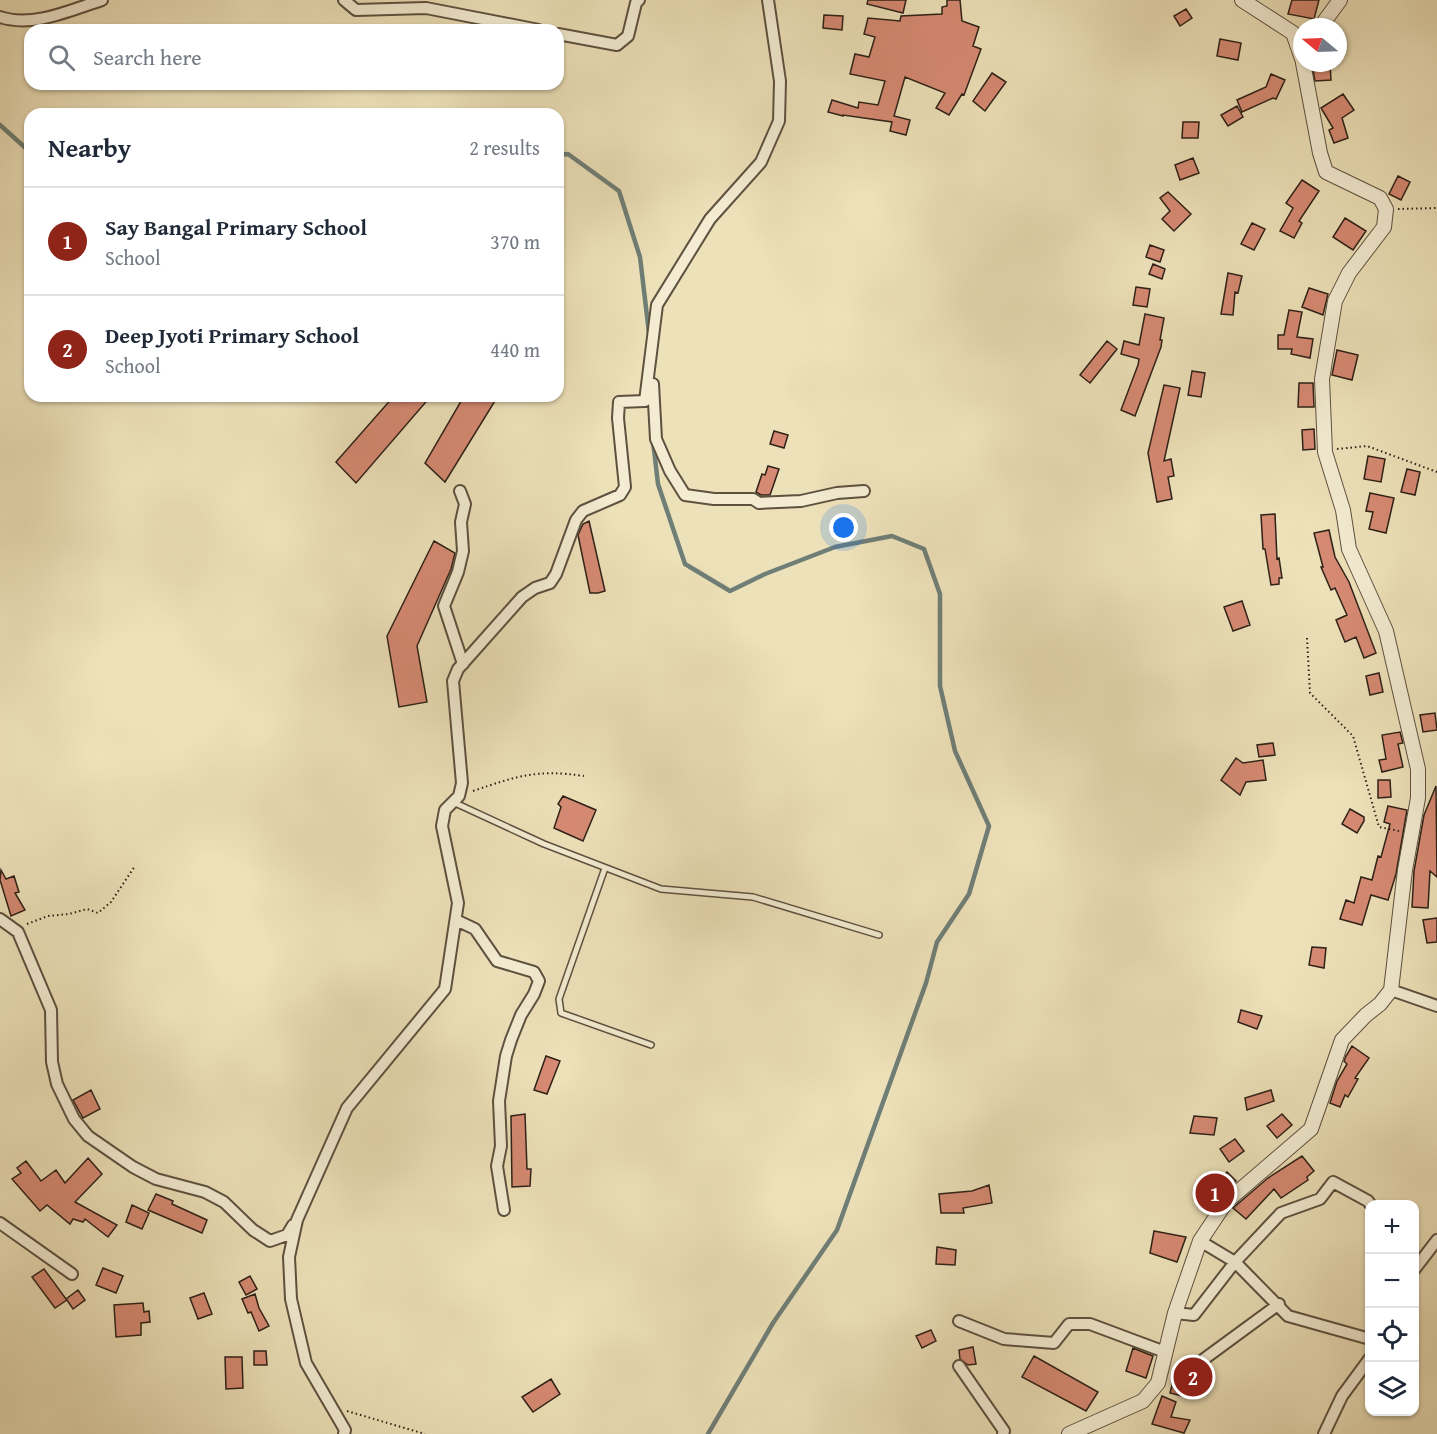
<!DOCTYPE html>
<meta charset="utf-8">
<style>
:root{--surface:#fff;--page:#f6f6f7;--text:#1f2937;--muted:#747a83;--line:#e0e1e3;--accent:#8f2418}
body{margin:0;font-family:"Gentium Book Plus",serif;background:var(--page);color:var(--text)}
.controls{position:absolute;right:18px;bottom:18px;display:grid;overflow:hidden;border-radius:12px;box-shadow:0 2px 4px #0004}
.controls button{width:54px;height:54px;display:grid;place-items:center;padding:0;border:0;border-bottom:2px solid var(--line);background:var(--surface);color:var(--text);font:30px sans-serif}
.compass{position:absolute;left:1293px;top:18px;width:54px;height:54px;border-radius:50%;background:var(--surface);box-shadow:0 2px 4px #0004;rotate:289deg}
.you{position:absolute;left:844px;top:528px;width:21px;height:21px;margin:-15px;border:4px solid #fff;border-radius:50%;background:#1a73e8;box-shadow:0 0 0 9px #1a73e833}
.badge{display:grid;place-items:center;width:39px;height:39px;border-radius:50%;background:var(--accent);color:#fff;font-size:20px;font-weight:700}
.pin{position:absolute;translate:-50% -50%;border:3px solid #fff;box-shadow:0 2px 6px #0006}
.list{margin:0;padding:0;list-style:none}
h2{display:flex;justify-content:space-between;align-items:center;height:78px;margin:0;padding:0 24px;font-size:26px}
h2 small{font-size:20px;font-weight:400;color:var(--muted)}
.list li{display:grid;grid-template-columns:39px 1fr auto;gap:18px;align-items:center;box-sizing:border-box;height:108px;padding:0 24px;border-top:2px solid var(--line)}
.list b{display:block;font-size:22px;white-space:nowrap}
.list p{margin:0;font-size:20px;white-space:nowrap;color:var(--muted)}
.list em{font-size:20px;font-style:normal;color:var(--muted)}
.icon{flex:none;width:33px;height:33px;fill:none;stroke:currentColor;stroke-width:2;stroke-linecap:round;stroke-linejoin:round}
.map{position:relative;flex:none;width:1437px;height:1434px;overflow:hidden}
.search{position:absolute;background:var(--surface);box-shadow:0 2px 4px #0004;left:24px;top:24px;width:540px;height:66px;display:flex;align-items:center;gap:15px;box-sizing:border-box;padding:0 21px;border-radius:18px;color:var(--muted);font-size:22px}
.panel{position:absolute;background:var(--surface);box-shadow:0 2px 4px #0004;left:24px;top:108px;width:540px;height:294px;border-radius:18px}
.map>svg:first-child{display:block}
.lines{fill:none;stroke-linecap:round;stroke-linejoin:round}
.stream{stroke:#6f7e76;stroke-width:4.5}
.building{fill:#d68a73;stroke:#2e2117;stroke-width:1.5}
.service-casing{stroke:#5e5140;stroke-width:8}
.minor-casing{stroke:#5e5140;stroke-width:14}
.tertiary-casing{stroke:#5e5140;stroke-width:16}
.path{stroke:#2e2117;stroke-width:2;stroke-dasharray:1.5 3;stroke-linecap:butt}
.service{stroke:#f3ecd2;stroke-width:5}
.minor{stroke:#f3ecd2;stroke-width:10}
.tertiary{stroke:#f3ecd2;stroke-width:14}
</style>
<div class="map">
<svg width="1437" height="1434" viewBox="0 0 1437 1434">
<rect width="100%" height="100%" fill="#ede1b9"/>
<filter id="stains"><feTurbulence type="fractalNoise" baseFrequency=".00333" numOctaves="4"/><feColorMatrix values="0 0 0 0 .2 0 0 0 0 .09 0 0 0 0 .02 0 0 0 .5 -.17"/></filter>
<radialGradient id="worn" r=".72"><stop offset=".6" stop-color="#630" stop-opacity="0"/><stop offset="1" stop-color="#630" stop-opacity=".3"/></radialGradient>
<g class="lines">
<path class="stream" d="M0,125L30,152
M558,155L568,154L619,191L640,257L649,333
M653,441L658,484L685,564L730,591L765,574L835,547L892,536L924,549L940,594V686L955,751L989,826L969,894L937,942L926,983L837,1230L773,1323L708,1434"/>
</g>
<path class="building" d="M868,0H906L903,13L867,4Z
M947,0H960L962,21L979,27L973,46L981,49L964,95L962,94L949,115L936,108L945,93L905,77L894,116L910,120L906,135L890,131L892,122L843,115V116L828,112L832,100L858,108L859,102L878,105L885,81L850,74L855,54L869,57L875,37L864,34L868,18L900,21L901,16L942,14V7L947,6Z
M1292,0H1319L1314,19L1288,14Z
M1186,9L1192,18L1180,26L1174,16Z
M824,15L843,16L842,30L823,28Z
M1220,39L1241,43L1238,60L1217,56Z
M1312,63H1330L1331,80L1315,81Z
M992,73L1006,82L985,111L973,101Z
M1271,74L1285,80L1276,99L1273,98L1242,112L1237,100L1266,87Z
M1343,94L1354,110L1342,118L1348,138L1334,143L1329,130L1333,128L1321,108Z
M1237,106L1243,117L1228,126L1221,115Z
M1183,122H1199L1198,138H1182Z
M1193,158L1199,173L1180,180L1175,165Z
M1398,176L1410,182L1401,200L1389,194Z
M1302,180L1319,191L1299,221L1302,223L1294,238L1280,231L1293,208L1286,203Z
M1168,192L1191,214L1174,231L1162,219L1170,211L1160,198Z
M1345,218L1366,231L1353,250L1333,237Z
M1252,223L1265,229L1254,250L1241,244Z
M1150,245L1164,250L1160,262L1146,257Z
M1153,264L1165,269L1162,279L1149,274Z
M1228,273L1242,276L1238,293L1235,292L1233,315L1221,314Z
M1136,287L1150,289L1147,307L1133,305Z
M1309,288L1328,294L1323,315L1302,307Z
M1289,310L1302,312L1297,337L1313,339L1310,358L1291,354L1292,349H1278V335H1284Z
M1145,314L1164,318L1160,340H1162L1161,347L1135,416L1121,410L1138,365L1139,359L1121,354L1124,341L1139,345Z
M1107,341L1117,349L1090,383L1080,375Z
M1337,350L1358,355L1352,380L1332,375Z
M1192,371L1205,373L1201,397L1188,395Z
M1299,383H1313L1314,407H1298Z
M1164,385L1180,388L1164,461L1171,459L1174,476L1168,477L1172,499L1157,502L1148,453Z
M394,396H431L356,483L336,462Z
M464,396H498L445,482L425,463Z
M1314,429L1315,449L1303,450L1302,430Z
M774,431L788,435L784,448L770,444Z
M1368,456L1385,459L1381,482L1364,479Z
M768,466L779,469L770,495H761L756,492L762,474L765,475Z
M1407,469L1420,472L1415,495L1401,492Z
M1370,493L1394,498L1386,533L1369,529L1373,512L1366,511Z
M1275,514L1277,559L1279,558L1282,578H1279V584L1271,585L1265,549H1263L1261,515Z
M589,521L605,591L598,593H590L578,535L583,524Z
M1329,530L1335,557L1349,582L1376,653L1364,658L1356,637L1345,642L1336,620L1347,615L1335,588L1331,590L1321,567H1323L1314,533Z
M434,541L455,553L451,569L417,646L427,702L399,707L387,636Z
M1242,601L1250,625L1233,631L1224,607Z
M1379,673L1383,692L1370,695L1366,676Z
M1435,713L1437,730L1423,732L1420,715Z
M1400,732L1403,743L1398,744L1403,767L1382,772L1379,760L1386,759L1382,735Z
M1273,743L1275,755L1259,757L1257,745Z
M1236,758L1243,763L1263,760L1266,780L1246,782L1240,795L1221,780Z
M1378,780H1390L1391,797L1378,798Z
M1436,786L1437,877L1430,871L1428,908L1412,907L1414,871L1424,815Z
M563,796L596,810L583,841L554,828L561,807L558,804Z
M1388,806L1407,810L1396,874L1388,900L1371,895L1362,925L1340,919L1346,900L1354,903L1361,877L1372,880L1378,856L1381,857L1390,824L1384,822Z
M1350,809L1364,817V821L1357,833L1342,824Z
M1,870L6,879L14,876L19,892L15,893L25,910L11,916L0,880Z
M1437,918V942L1427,943L1423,920Z
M1312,947L1326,948L1324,968L1309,965Z
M1241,1010L1262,1016L1257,1029L1238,1022Z
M1352,1046L1369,1058L1355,1078L1358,1079L1348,1097L1345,1095L1340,1107L1330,1103L1337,1081L1347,1064L1344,1061L1346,1056Z
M546,1056L560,1061L547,1094L534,1090Z
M91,1090L100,1109L83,1118L73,1100Z
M1271,1090L1274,1101L1247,1110L1245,1098Z
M525,1114L527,1169H531L530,1186L512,1187L511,1116Z
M1282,1114L1292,1125L1277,1138L1267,1126Z
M1194,1116L1217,1118L1214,1135L1190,1133Z
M1235,1139L1244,1151L1229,1162L1220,1149Z
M1302,1156L1314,1171L1307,1177L1308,1180L1281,1198L1274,1189L1246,1219L1233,1208L1268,1178Z
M88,1158L102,1174L75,1202L117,1225L108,1237L85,1219L83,1222L73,1219L70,1224L47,1205L40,1211L12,1179L21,1173L17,1168L26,1161L41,1181L56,1170L65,1183Z
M1227,1172L1236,1181L1226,1190L1218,1181Z
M989,1185L992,1203L963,1208L964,1213H941L939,1194L972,1191Z
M156,1194L173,1201L172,1204L207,1220L202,1233L148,1210Z
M132,1205L149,1213L142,1229L126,1222Z
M1154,1231L1186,1237L1177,1262L1150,1253Z
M937,1247L956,1250L955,1265L936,1264Z
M103,1268L123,1276L116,1293L96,1285Z
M44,1269L66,1299L78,1290L85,1300L73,1309L67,1300L55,1308L32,1277Z
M250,1276L257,1289L246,1295L239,1282Z
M204,1293L212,1314L198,1319L190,1298Z
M255,1294L259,1308L269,1326L259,1331L251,1312L248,1313L242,1299Z
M143,1303L144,1312L149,1311L150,1322L141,1323V1335L116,1337L114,1305Z
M931,1330L936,1341L922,1348L916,1336Z
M973,1347L976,1364L968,1365L960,1359L959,1350Z
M1133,1348L1153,1356L1146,1378L1126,1371Z
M254,1351H266L267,1365H254Z
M1034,1356L1098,1392L1086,1411L1022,1377Z
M225,1357H242L243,1388L226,1389Z
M1176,1371L1196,1376L1191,1398L1170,1393Z
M551,1379L560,1394L533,1412L522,1397Z
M1162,1396L1176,1402L1171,1417L1190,1420L1184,1433L1152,1424Z"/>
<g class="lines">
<defs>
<path id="service" d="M453,802L544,844L661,889L753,897L879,935
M605,868L559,999L561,1013L651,1045"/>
<path id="minor" d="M344,0L356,10L426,8L539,30
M0,17C32,28 71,10 102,0
M558,34L617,45L628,36L636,3L639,0
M653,384L656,439L670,471L685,495L714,499H753L759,503L801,501L837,493L864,491
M460,491L465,504L461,522L463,551L458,572L444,606L463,664
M0,919L18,932L51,1010L52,1062L57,1084L74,1119L88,1136L133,1167L156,1179L205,1192L224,1202L253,1230L270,1241L287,1235L293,1225
M456,920L475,929L497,961L534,972L539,981L534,994L521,1015L511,1040L506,1056L499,1101L501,1146L497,1166L504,1210
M1391,990L1437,1006
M0,1223L72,1274
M1200,1241L1235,1262L1288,1316L1370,1339
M1414,1270L1437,1240
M1175,1313L1194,1315L1235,1262L1281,1213L1320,1199L1333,1182L1368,1201L1370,1204
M959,1321L1004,1339L1054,1343L1069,1324H1090L1165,1352
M1200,1362L1279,1304
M959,1366L1004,1431L1003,1434
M344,1434L345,1430L306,1363L291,1299L289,1257L297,1220L347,1108L445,989L458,903L442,826L445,810L459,796L462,783L453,681L458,669L522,597L535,588L550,583L556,574L576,520L583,511L620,495L625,487L618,418L619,402L645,401L657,305L710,219L761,162L779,121L780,81L768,0
M1324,1434L1342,1396L1370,1358"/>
<path id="tertiary" d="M1242,0L1293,33L1302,59
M1317,27L1321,26L1340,0
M1069,1434L1143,1401L1158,1383L1175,1313L1200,1241L1226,1202L1311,1129L1342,1040L1366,1015L1380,1004L1391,990L1405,870L1418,798V769L1386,631L1349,549L1343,510L1325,452L1322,379L1335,301L1349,273L1384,227L1386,209L1380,198L1326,172L1320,153L1303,63"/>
</defs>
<use href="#service" class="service-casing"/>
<use href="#minor" class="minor-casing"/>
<use href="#tertiary" class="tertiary-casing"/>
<path class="path" d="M1398,209L1437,208
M1337,449L1367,446L1437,472
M1307,638L1310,693L1353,736L1379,827L1399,831
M473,791C517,776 537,769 584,776
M27,924L48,916L69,914L87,909L98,913L111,902L135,866
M347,1411L425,1434"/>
<use href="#service" class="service"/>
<use href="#minor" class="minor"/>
<use href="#tertiary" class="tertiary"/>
</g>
<rect width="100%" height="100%" filter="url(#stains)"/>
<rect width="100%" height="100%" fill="url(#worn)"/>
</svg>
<div class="controls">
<button>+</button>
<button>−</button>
<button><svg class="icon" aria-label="locate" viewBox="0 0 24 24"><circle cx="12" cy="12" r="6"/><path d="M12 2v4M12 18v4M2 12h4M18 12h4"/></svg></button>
<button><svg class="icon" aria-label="layers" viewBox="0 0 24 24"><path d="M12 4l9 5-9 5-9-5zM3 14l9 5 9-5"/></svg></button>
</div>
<svg class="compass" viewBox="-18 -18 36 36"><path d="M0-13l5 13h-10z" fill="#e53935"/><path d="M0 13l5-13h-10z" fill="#747a83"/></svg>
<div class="you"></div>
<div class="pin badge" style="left:1215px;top:1193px">1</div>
<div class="pin badge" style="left:1193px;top:1377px">2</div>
<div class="search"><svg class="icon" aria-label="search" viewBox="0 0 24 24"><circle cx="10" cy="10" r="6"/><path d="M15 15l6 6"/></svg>Search here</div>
<section class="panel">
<h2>Nearby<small>2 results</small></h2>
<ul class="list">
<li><span class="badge">1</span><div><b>Say Bangal Primary School</b><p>School</p></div><em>370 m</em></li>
<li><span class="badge">2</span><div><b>Deep Jyoti Primary School</b><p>School</p></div><em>440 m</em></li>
</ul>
</section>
</div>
